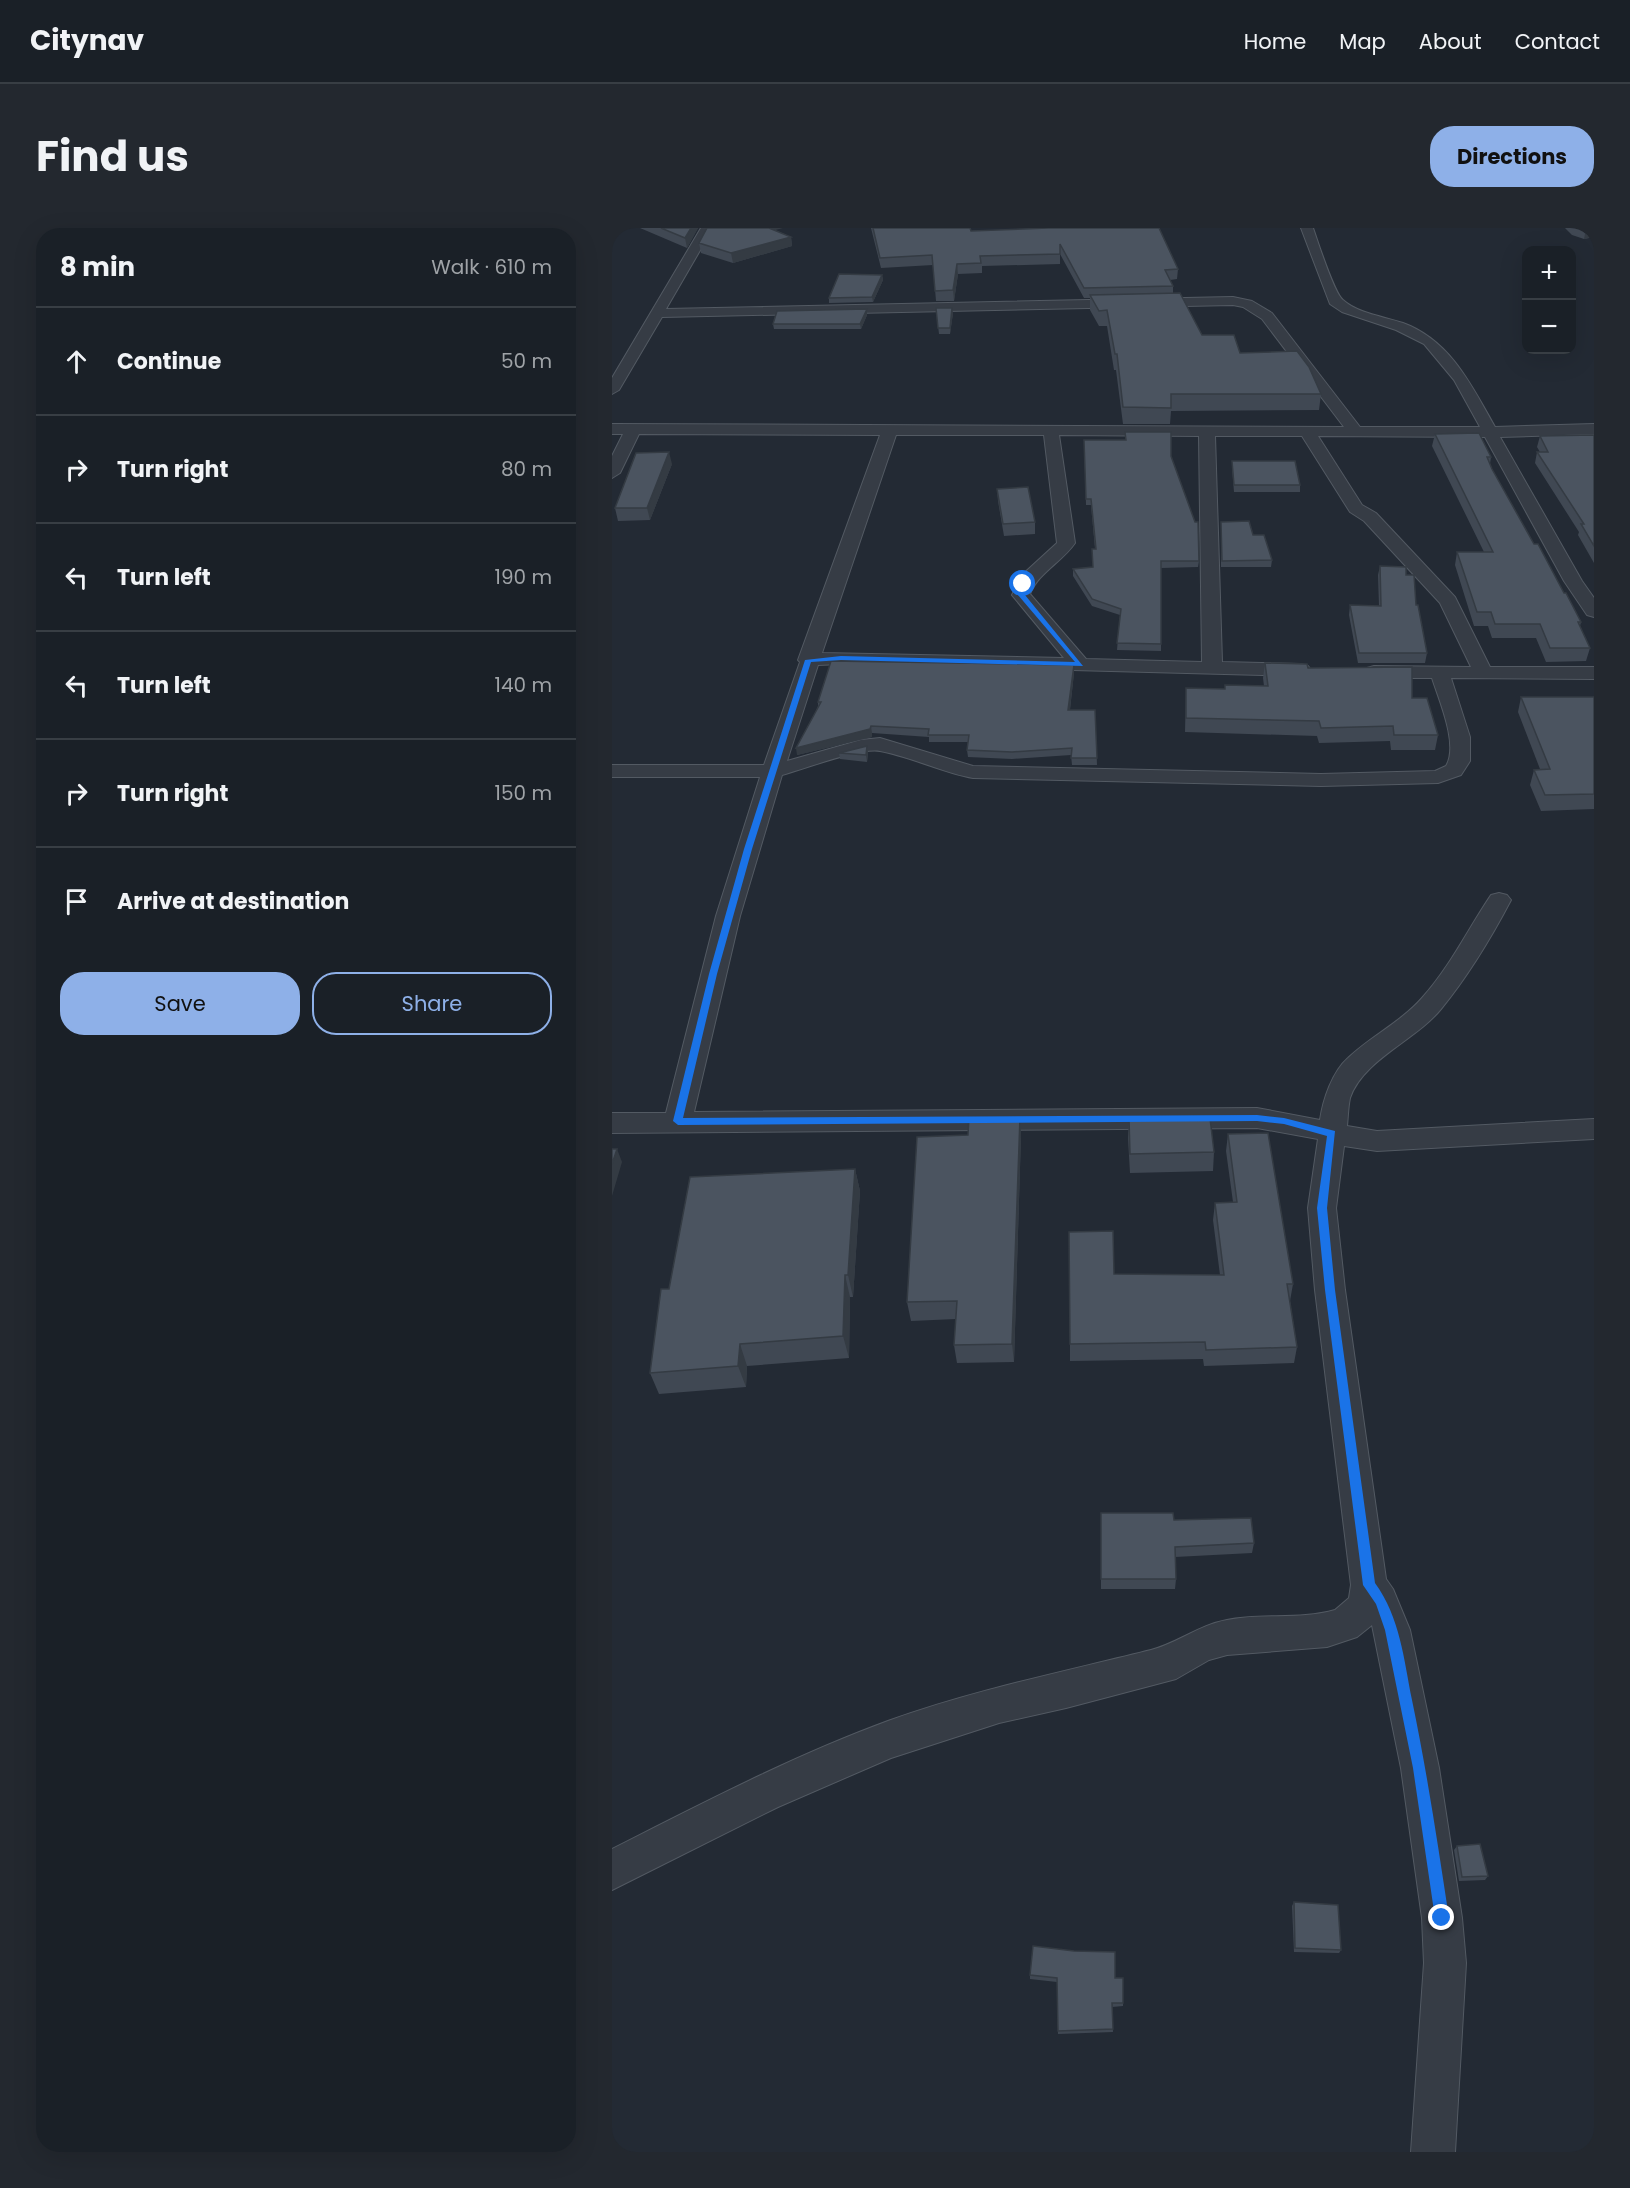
<!DOCTYPE html>
<meta charset="utf-8">
<style>
:root{--surface:#1a2027;--page:#23282f;--text:#f1f3f6;--muted:#9fa3a7;--line:#383e44;--accent:#8eb0e8}
body{margin:0;font-family:Poppins,sans-serif;background:var(--page);color:var(--text)}
.controls{position:absolute;right:18px;top:18px;display:grid;overflow:hidden;border-radius:12px;box-shadow:0 6px 24px #0002}
.controls button{width:54px;height:54px;display:grid;place-items:center;padding:0;border:0;border-bottom:2px solid var(--line);background:var(--surface);color:var(--text);font:30px sans-serif}
.stop{position:absolute;width:18px;height:18px;margin:-14px;border:4px solid #1a73e8;border-radius:50%;background:#fff}
.stop.end{background:#1a73e8;border-color:#fff;box-shadow:0 2px 6px #0008}
.list{margin:0;padding:0;list-style:none}
h2{display:flex;justify-content:space-between;align-items:center;height:78px;margin:0;padding:0 24px;font-size:26px}
h2 small{font-size:20px;font-weight:400;color:var(--muted)}
.list li{display:grid;grid-template-columns:39px 1fr auto;gap:18px;align-items:center;box-sizing:border-box;height:108px;padding:0 24px;border-top:2px solid var(--line)}
.list b{display:block;font-size:22px;white-space:nowrap}
.list em{font-size:20px;font-style:normal;color:var(--muted)}
.actions{display:flex;gap:12px;padding:18px 24px}
.actions a{flex:1;padding:14px 0;border:2px solid var(--accent);border-radius:24px;text-align:center;font-size:21px;color:var(--accent)}
.actions .main{background:var(--accent);color:#111}
.icon{flex:none;width:33px;height:33px;fill:none;stroke:currentColor;stroke-width:2;stroke-linecap:round;stroke-linejoin:round}
.map{position:relative;flex:none;width:982px;height:1924px;overflow:hidden;border-radius:24px}
header{display:flex;align-items:center;gap:36px;box-sizing:border-box;height:84px;padding:0 30px;background:var(--surface);border-bottom:2px solid var(--line)}
header strong{font-size:28px}
nav{display:flex;gap:33px;margin-inline-start:auto;font-size:21px}
.intro{display:flex;align-items:center;justify-content:space-between;box-sizing:border-box;height:144px;padding:0 36px}
h1{margin:0;font-size:42px}
.button{padding:15px 27px;border-radius:24px;background:var(--accent);color:#111;font-size:21px;font-weight:700}
main{display:flex;gap:36px;padding:0 36px}
aside{flex:1;background:var(--surface);border-radius:24px;box-shadow:0 6px 24px #0002}
.map>svg:first-child{display:block}
.lines{fill:none;stroke-linecap:round;stroke-linejoin:round}
.street-casing{stroke:#535a63;stroke-width:2}
.street{fill:#363c45;fill-rule:evenodd}
.wall{fill:#404853}
.shaded-wall{fill:#343b43}
.building{fill:#4b5460;stroke:#343b43;stroke-width:1.5}
.route{fill:#1a73e8}
</style>
<header>
<strong>Citynav</strong>
<nav><a>Home</a><a>Map</a><a>About</a><a>Contact</a></nav>
</header>
<div class="intro"><h1>Find us</h1><a class="button">Directions</a></div>
<main>
<aside>
<h2>8 min<small>Walk · 610 m</small></h2>
<ul class="list">
<li><svg class="icon" aria-label="ahead" viewBox="0 0 24 24"><path d="M12 20V5M6 11l6-6 6 6"/></svg><div><b>Continue</b></div><em>50 m</em></li>
<li><svg class="icon" aria-label="right" viewBox="0 0 24 24"><path d="M7 20v-9h11M14 6l5 5-5 5"/></svg><div><b>Turn right</b></div><em>80 m</em></li>
<li><svg class="icon" aria-label="left" viewBox="0 0 24 24"><path d="M17 20v-9H6M10 6l-5 5 5 5"/></svg><div><b>Turn left</b></div><em>190 m</em></li>
<li><svg class="icon" aria-label="left" viewBox="0 0 24 24"><path d="M17 20v-9H6M10 6l-5 5 5 5"/></svg><div><b>Turn left</b></div><em>140 m</em></li>
<li><svg class="icon" aria-label="right" viewBox="0 0 24 24"><path d="M7 20v-9h11M14 6l5 5-5 5"/></svg><div><b>Turn right</b></div><em>150 m</em></li>
<li><svg class="icon" aria-label="arrive" viewBox="0 0 24 24"><path d="M6 21V4h12l-3 4 3 4H6"/></svg><div><b>Arrive at destination</b></div></li>
</ul>
<div class="actions"><a class="main">Save</a><a>Share</a></div>
</aside>
<div class="map">
<svg width="982" height="1924" viewBox="0 0 982 1924">
<rect width="100%" height="100%" fill="#232a34"/>
<g class="lines">
<defs>
<path id="street" d="M89,0H101L54,81L621,69L640,73L660,85L748,199H868L842,152L812,116L784,102L730,84L718,76L689,0H701C706,14 722,65 731,72C745,85 773,89 791,95C838,112 860,158 883,199L982,196V206L888,209L970,353L982,370V389L975,387L952,353L873,209L706,208L750,277L764,285L843,369L878,439H982V451L839,450L858,509V533L849,547L826,555L709,558L361,550C329,544 300,529 268,523C249,519 192,541 170,547L128,688L82,884L645,880L708,892C711,872 720,844 736,830C759,808 789,794 810,770C838,739 856,701 879,667L887,665L895,667L899,672C879,710 856,748 829,781C804,812 751,832 738,870C736,879 736,889 735,898L765,903L982,891V911L765,923L732,918L724,980L733,1062L774,1351L781,1361L798,1402L827,1540L850,1690L854,1735L843,1924H799L812,1735L810,1690L789,1540L760,1397L745,1409L715,1419L615,1427L597,1432L564,1451L454,1480L387,1495L279,1530L166,1579L0,1662V1621C91,1575 181,1528 276,1493C362,1462 451,1444 539,1422C566,1415 587,1397 615,1392C650,1385 688,1392 723,1382L737,1370L739,1357L703,1062L696,980L706,911L645,900L0,905V885H54L104,688L148,549H0V537H152L188,434L186,432L268,207L27,206L8,245L0,250V228L11,206H0V196L732,199L650,91L631,79L621,77L50,89L7,162L0,166V150ZM284,207H432L445,315L410,347L400,367L452,430L210,425ZM447,207L587,208L590,434L474,431L418,366C426,345 450,334 463,315ZM603,208H690L738,284L752,293L828,375L859,439L762,438L755,440L752,444L755,448L762,450H820C827,472 847,517 834,538L823,543L709,546L361,538L268,510L249,512L175,533L206,437L229,436L689,448L696,446L699,442L696,438L689,436L610,434Z"/>
</defs>
<use href="#street" class="street-casing"/>
<use href="#street" class="street"/>
</g>
<path class="wall" d="M28,0H86L75,20Z
M259,0H358L359,3L436,0L566,41L565,51L558,52L561,58V65L590,107L628,125L709,166L707,182L559,183L558,196H511L504,142H502L495,98H487L478,82V70H472L448,26V36L370,38V45L346,46L342,73H324L321,37L269,40Z
M953,0H982V9L972,11L960,7Z
M163,2L179,9L180,18L121,35L89,25L87,15Z
M270,47L271,52L261,74L217,75V70Z
M324,80L341,85L338,106H327Z
M255,81V87L249,101H162L161,96Z
M513,204L559,228L587,333L586,339L549,340V423L505,422L508,387L480,378L461,348V341L481,339L483,321L479,277H474L472,212H513Z
M823,206L879,229L878,236L880,241L922,316L969,394L968,398L978,420L974,433L934,434L924,410H880L876,398H862L843,337L845,324H872L820,218Z
M982,207V335L966,307L967,304L923,235L925,224H928L925,219L928,208Z
M620,233L688,257V264H622L620,239Z
M60,236L38,292L6,293L3,280Z
M385,261L423,294V306L392,308L386,273Z
M609,294L641,307L660,332L659,339H609Z
M768,338L794,347L804,377L815,425L813,435H746L737,387L738,377L767,378L766,347Z
M653,435L696,440L800,470L826,507L823,522H779L778,513L707,515L705,508L573,504L574,460L613,461L652,458L651,450Z
M462,445L458,482H483L485,537H460L459,527L400,531L356,529L355,522L356,514H317V509L260,505V509L185,527L206,478V474Z
M909,469H982V581L929,583L918,557L922,542L928,541L906,484Z
M255,518L256,525L255,534L228,531L227,525Z
M408,889L409,908L402,1134L345,1135L342,1117L344,1091L299,1093L295,1074L356,907Z
M517,891L602,924L601,943L518,945L516,910Z
M616,906L681,1056L678,1073L685,1119L682,1135L592,1138L591,1131L458,1133V1116L502,1046L608,1047L601,992L603,975L621,974L614,923Z
M243,941L248,963L241,1069H238L237,1130L135,1138L134,1159L47,1166L38,1145L57,1061Z
M489,1285L642,1315L640,1325L563,1329L564,1351L563,1361H489Z
M845,1618L876,1648L873,1652L847,1653L842,1622Z
M682,1674L729,1722L727,1725L682,1724L680,1678Z
M418,1747L511,1750V1778L500,1779L501,1804L446,1806L445,1754L418,1751Z"/>
<path class="shaded-wall" d="M79,0H86L75,20L73,10Z
M148,0H171L149,6Z
M979,0H982V9L972,11L974,1Z
M179,9L180,18L121,35L119,25Z
M345,36L346,46L342,73L341,62Z
M270,47L271,52L261,74L260,69Z
M340,80L341,85L338,106V100Z
M255,81V87L249,101L248,96Z
M57,224L60,236L38,292L35,280Z
M462,437V445L457,489L456,482Z
M259,498L260,505V509L185,527L184,520Z
M255,518L256,525L255,534L254,527Z
M408,889L409,908L402,1134L400,1116Z
M5,921L10,934L0,968V936Z
M243,941L248,963L241,1069L236,1047Z
M233,1047L238,1069L237,1130L231,1108Z
M128,1116L135,1138L134,1159L126,1138Z"/>
<path class="building" d="M49,0H79L73,10Z
M95,0H157L179,9L119,25L87,15Z
M261,0H358L359,3L436,0H547L566,41L553,42L561,58L472,60L448,16V26L368,28L369,35L345,36L341,62L323,63L320,27L268,30Z
M227,46L270,47L260,69L217,70Z
M568,65L590,107H622L628,125L685,123L697,139L709,166H559V180L511,179L505,126H503L495,82L487,83L478,67Z
M324,80H340L338,100H326Z
M255,81L248,96H161L165,83Z
M513,204H559V228L583,294H586L587,333H549V416L505,415L509,381L480,371L461,341L481,339L480,321H484L479,271H474L472,212H514Z
M867,205L879,229H875L880,241L922,316H926L952,365H954L969,394H966L978,420H938L928,396H883L879,384H865L845,324H881L823,206Z
M982,207V318L969,296H972L925,224H936L928,208Z
M57,224L35,280H3L24,225Z
M620,233H683L688,257H622Z
M416,259L423,294L391,296L385,261Z
M637,293L641,307H652L660,332L610,333L609,294Z
M768,338L794,339V347H802L804,377H806L815,425H747L738,377L769,378Z
M219,433L462,437L456,482H483L485,530H459L460,520L400,524L355,522L357,507H316L317,501L259,498L258,501L184,520L209,474H206Z
M653,435L695,436L696,440L800,439V470H815L826,507H782L781,498L709,500L707,493L574,490V460L613,461V457L656,458Z
M909,469H982V566L933,567L922,542L938,541Z
M255,518L254,527L227,525Z
M357,889H408L400,1116L342,1117L345,1073L295,1074L305,909L356,907Z
M598,890L602,924L518,926L517,891Z
M656,905L681,1056H675L685,1119L594,1122L593,1114L458,1116L457,1004L501,1003L502,1046L612,1047L603,975L625,974L616,906Z
M0,921H5L0,936Z
M243,941L236,1047H233L231,1108L128,1116L126,1138L38,1145L49,1061H57L78,949Z
M489,1285H561L562,1292L639,1290L642,1315L563,1319L564,1351H489Z
M868,1616L876,1648L850,1649L845,1618Z
M682,1674L726,1677L729,1722L683,1720Z
M421,1718L462,1723L503,1724V1750H511V1775H500L501,1801L446,1803L445,1750L418,1747Z"/>
<path class="route" d="M411,355L415,356L413,367L471,438L229,432L199,434L140,621L105,746L71,890L645,887L672,890L723,903L715,980L723,1062L763,1355C788,1389 792,1432 800,1472C815,1544 826,1617 837,1690L835,1695L830,1697L825,1695L823,1690L801,1540L773,1402L764,1376L751,1357L713,1062L705,980L715,908L672,896L645,893L66,897L61,893L97,746L132,621L193,432L229,428L463,434L406,367L408,356Z"/>
</svg>
<div class="controls">
<button>+</button>
<button>−</button>
</div>
<div class="stop" style="left:411px;top:356px"></div>
<div class="stop end" style="left:830px;top:1690px"></div>
</div>
</main>
